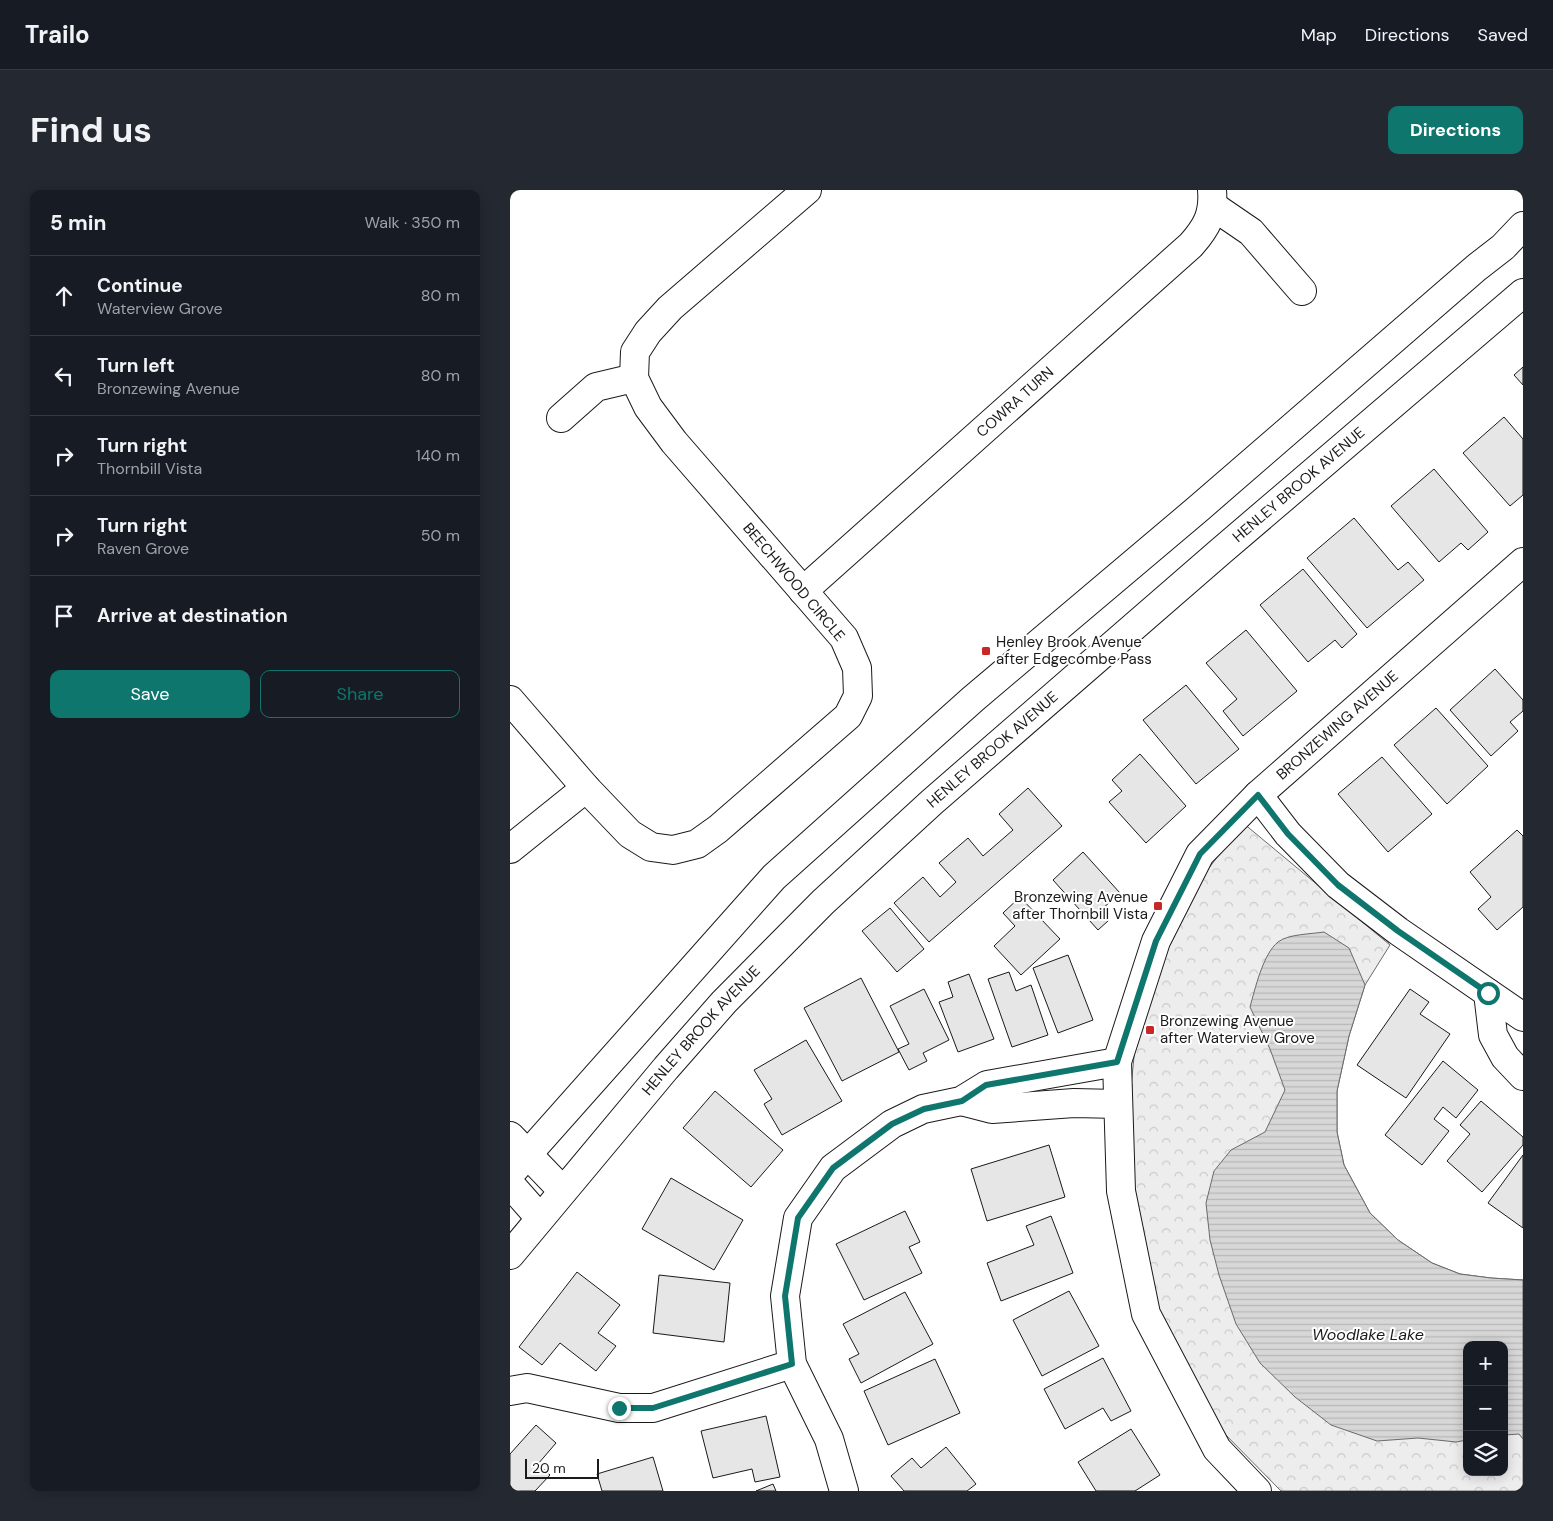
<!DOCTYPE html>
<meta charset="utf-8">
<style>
:root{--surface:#171b24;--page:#242831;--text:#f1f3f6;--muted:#9ea1a6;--line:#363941;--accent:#0f766e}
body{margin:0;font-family:"DM Sans",sans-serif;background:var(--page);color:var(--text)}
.controls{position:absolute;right:15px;bottom:15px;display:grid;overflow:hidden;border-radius:10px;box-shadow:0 2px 12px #0003}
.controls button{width:45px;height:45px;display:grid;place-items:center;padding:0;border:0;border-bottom:1px solid var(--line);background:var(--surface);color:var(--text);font:25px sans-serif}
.scale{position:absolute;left:15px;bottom:12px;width:74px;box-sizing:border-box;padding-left:5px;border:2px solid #1a1a1a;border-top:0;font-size:14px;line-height:18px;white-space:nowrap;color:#1a1a1a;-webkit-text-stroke:4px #fff;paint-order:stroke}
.stop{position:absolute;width:15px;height:15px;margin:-11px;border:4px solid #0f766e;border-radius:50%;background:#fff}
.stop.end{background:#0f766e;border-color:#fff;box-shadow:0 1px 5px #0008}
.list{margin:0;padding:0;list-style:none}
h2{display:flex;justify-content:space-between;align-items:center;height:65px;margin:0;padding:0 20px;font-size:21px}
h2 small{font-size:16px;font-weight:400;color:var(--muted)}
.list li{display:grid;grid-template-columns:32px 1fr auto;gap:15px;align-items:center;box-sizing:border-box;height:80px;padding:0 20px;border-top:1px solid var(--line)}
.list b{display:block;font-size:19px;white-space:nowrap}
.list p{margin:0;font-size:16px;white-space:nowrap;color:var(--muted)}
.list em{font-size:16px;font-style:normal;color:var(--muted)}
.actions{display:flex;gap:10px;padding:15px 20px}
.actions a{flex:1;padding:11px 0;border:1px solid var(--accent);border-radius:10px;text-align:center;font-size:18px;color:var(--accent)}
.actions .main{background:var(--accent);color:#fff}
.icon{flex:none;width:28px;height:28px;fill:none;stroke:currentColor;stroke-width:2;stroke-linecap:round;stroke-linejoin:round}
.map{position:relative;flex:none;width:1013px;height:1301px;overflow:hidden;border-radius:10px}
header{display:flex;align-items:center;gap:30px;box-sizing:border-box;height:70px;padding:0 25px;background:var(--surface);border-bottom:1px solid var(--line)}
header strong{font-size:24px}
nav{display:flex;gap:28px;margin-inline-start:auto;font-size:18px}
.intro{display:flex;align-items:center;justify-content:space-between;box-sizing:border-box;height:120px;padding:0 30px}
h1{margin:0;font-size:35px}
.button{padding:12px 22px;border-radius:10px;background:var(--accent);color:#fff;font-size:18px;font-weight:700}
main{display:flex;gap:30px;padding:0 30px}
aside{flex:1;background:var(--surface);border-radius:10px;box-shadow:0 2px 12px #0003}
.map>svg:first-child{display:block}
.park{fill:url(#park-crowns);stroke:#6a6a6a;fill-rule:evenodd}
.water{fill:url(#water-rules);stroke:#6a6a6a}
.building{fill:#e6e6e6;stroke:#1a1a1a}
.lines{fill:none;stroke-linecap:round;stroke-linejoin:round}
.minor-casing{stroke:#1a1a1a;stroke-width:30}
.major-casing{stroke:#1a1a1a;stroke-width:30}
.minor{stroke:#fff;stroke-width:28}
.major{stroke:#fff;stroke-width:28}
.route{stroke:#0f766e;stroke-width:6}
.poi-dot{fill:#c62828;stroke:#fff;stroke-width:2}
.labels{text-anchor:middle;stroke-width:4;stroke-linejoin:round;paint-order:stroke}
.street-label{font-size:15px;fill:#1a1a1a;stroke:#fff}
.poi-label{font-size:15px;fill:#1a1a1a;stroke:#fff;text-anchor:start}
.water-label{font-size:16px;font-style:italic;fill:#1a1a1a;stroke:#fff}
</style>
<header>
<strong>Trailo</strong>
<nav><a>Map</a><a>Directions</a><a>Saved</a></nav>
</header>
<div class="intro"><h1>Find us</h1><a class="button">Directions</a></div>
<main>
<aside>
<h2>5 min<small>Walk · 350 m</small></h2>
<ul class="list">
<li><svg class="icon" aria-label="ahead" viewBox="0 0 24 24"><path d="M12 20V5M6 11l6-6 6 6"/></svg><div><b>Continue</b><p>Waterview Grove</p></div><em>80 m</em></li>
<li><svg class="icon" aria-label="left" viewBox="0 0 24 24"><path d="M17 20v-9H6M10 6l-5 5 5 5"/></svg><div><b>Turn left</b><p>Bronzewing Avenue</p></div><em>80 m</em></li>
<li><svg class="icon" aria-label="right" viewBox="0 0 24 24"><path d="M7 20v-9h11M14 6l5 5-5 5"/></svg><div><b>Turn right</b><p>Thornbill Vista</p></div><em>140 m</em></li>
<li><svg class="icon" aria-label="right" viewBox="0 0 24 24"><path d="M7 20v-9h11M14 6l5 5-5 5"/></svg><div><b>Turn right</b><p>Raven Grove</p></div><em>50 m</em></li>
<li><svg class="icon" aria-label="arrive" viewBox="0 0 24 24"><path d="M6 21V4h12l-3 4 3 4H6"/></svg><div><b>Arrive at destination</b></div></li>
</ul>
<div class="actions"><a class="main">Save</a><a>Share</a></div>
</aside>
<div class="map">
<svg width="1013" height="1301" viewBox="0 0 1013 1301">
<defs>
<pattern id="park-crowns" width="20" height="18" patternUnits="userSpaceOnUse" patternTransform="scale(1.25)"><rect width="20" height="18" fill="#ededed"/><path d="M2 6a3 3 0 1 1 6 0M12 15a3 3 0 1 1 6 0" fill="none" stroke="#cbcbcb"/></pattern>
<pattern id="water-rules" width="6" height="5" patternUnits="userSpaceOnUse" patternTransform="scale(1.25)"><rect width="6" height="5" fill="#d7d7d7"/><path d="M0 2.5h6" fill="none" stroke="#b8b8b8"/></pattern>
</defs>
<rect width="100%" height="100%" fill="#fff"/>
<path class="park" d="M733,633L880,755L855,795L839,846L827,901V942L834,975L860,1023L888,1050L922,1073L950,1084L981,1088L1013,1090V1301H771L708,1237L648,1129L614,967L627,837L671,715ZM957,1155H994V1282H957Z"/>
<path class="water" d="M814,742L839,758L855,795L839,846L827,901V942L834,975L860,1023L888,1050L922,1073L950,1084L981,1088L1013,1090V1249L1009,1244L994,1245V1155H957V1250L946,1252L908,1248L867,1251L821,1235L785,1207L750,1173L726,1134L709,1085L700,1050L696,1013L704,981L721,960L755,942L775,900L760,859L740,817C745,799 753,764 768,752C778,744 802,744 814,742Z"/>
<path class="building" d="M1013,177V195L1004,185Z
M994,227L1013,249V305L1000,316L953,263Z
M924,279L978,342L958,360L951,353L929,372L881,316Z
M844,328L888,380L898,372L914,390L857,438L797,368Z
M793,379L847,444L832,458L825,450L798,472L750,415Z
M736,440L787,501L733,546L713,521L727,509L696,473Z
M985,479L1013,510V521L1000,532L1008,541L981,566L940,520Z
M676,495L729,559L686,594L633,530Z
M926,518L978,576L937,614L884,555Z
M630,564L676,616L636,653L599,612L612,601L602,590Z
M872,567L922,624L878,662L828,604Z
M518,598L552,636L419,752L384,713L413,687L430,707L446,692L429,673L458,648L473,666L503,640L489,624Z
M1007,640L1013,646V717L987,740L968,719L981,707L960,682Z
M573,662L610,703L591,720L599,730L588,740L543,690Z
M510,707L550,749L511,785L484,756L505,736L493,723Z
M380,718L414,759L387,782L352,741Z
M558,765L583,830L548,843L523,778Z
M499,782L506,801L521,795L538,845L502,857L478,789Z
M459,784L484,849L448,862L429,812L443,807L438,792Z
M351,788L389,862L332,891L294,818Z
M414,799L439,850L413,863L417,871L399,880L388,859L399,854L380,816Z
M900,799L919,812L910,824L940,844L896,908L847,875Z
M296,850L332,911L272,945L254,914L262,909L244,880Z
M933,871L968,900L946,928L933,917L924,929L939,941L912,975L875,945Z
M205,901L273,960L241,997L173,938Z
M971,911L1013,947V955L972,1002L937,971L960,944L950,935Z
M539,955L555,1007L477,1031L461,979Z
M1013,965V1038L978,1013Z
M161,988L233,1030L204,1080L132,1039Z
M395,1021L410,1052L399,1057L412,1083L354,1110L326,1054Z
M541,1026L563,1083L491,1111L477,1073L524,1055L516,1036Z
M67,1082L110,1115L88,1143L106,1156L86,1181L50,1153L32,1175L9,1157Z
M149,1085L220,1093L214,1152L143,1143Z
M559,1101L589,1156L532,1186L503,1130Z
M395,1102L423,1154L351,1193L339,1169L349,1164L333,1134Z
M593,1168L621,1221L601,1231L593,1218L555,1239L534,1199Z
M425,1169L450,1223L378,1255L354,1201Z
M256,1226L270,1287L245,1292L242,1279L203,1288L191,1241Z
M26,1235L46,1253L28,1274L40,1285L25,1301H0V1264Z
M621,1239L650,1285L625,1301H586L568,1272Z
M436,1257L466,1294L457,1301H394L381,1286L402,1268L411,1278Z
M143,1267L153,1301H92L87,1284Z
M263,1294L266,1301H246Z"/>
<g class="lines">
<defs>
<g id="minor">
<path d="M703,16L741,42L792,101"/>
<path d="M51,228L86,197L124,188"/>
<path id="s1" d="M293,401L681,55C697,37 704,24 702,0"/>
<path d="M0,510L76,598L120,644L141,657L163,660L187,654L208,639L338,526L348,506L347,478L334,448L164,252L138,217L124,188L125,162L138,142L160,118L297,0"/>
<path d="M748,605L778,644L828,695L888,741L1013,827"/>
<path d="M0,659L76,598"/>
<path d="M978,803L983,845L995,867L1013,886"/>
<path d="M451,911L482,919L564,913L608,914"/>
<path d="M0,946L53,1001"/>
<path d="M0,994L30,1028"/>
<path d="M0,1201L17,1198L109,1218H143L282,1174"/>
<path d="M334,1301L319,1249L282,1174L275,1106L288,1028L323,978L382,934L413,919L451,911L477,895L607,872"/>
<path id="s2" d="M747,1301L707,1259L636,1124L611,1001L607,872L646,751L690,664L748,605L1013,372"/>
</g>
<g id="major">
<path d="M0,984L264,687L463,509L689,318L966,78L993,57L1013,36"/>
<path id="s3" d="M0,1065L156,878L214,812L313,712L422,612L711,361L1013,103"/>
</g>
</defs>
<use href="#minor" class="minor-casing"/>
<use href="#major" class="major-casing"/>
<use href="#minor" class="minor"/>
<use href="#major" class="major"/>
</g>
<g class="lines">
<path class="route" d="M109,1218H143L282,1174L275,1106L288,1028L323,978L382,934L414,919L452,911L476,895L607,872L646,751L690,664L748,605L778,644L828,695L888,741L978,803"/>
</g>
<g class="poi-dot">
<rect x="471" y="456" width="10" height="10" rx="2.5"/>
<rect x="643" y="711" width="10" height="10" rx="2.5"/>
<rect x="635" y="835" width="10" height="10" rx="2.5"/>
</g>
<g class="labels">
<g class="street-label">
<text dy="5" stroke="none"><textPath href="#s1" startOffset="284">COWRA TURN</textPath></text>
<text dy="5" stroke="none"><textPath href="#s3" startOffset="1105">HENLEY BROOK AVENUE</textPath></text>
<text transform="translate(284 392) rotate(50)" y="5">BEECHWOOD CIRCLE</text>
<text dy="5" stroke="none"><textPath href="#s2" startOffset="878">BRONZEWING AVENUE</textPath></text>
<text dy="5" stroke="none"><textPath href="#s3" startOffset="700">HENLEY BROOK AVENUE</textPath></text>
<text dy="5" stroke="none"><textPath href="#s3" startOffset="295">HENLEY BROOK AVENUE</textPath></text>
</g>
<g class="poi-label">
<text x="486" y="457">Henley Brook Avenue<tspan x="486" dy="17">after Edgecombe Pass</tspan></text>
<text x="638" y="712" text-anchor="end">Bronzewing Avenue<tspan x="638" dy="17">after Thornbill Vista</tspan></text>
<text x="650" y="836">Bronzewing Avenue<tspan x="650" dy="17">after Waterview Grove</tspan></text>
</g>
<g class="water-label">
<text x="858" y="1150">Woodlake Lake</text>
</g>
</g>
</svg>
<div class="controls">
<button>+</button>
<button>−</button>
<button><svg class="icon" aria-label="layers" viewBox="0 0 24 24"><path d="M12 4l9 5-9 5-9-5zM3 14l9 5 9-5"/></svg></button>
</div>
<div class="scale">20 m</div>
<div class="stop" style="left:978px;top:803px"></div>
<div class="stop end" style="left:109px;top:1218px"></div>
</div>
</main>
